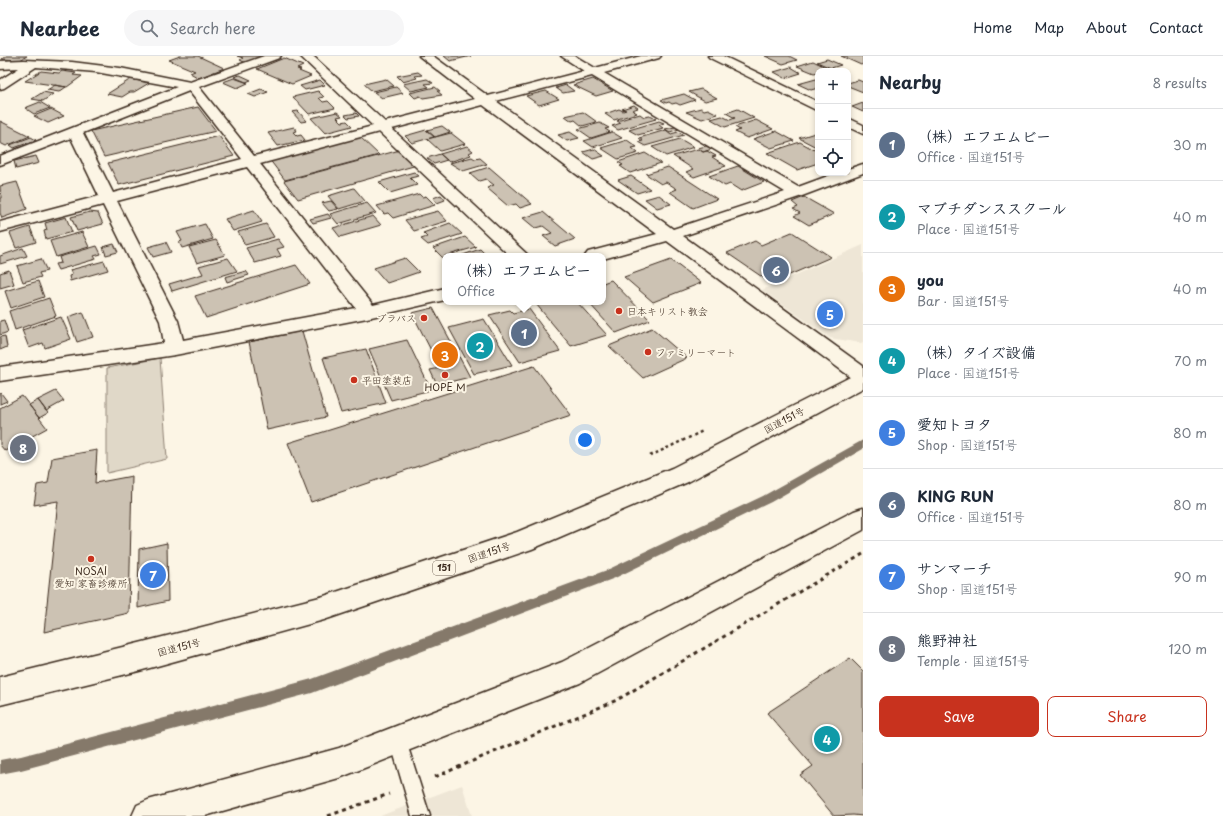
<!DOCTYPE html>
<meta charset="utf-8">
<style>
:root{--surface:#fff;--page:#f6f6f7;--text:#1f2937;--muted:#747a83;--line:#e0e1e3;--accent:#c8321e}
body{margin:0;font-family:"Playpen Sans","Klee One",sans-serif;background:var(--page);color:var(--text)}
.controls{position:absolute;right:12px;top:12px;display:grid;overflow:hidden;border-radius:8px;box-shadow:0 2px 6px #0003}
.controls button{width:36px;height:36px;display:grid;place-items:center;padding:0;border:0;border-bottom:1px solid var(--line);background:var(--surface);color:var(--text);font:20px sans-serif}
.you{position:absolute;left:585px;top:384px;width:14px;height:14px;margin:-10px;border:3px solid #fff;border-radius:50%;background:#1a73e8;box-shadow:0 0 0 6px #1a73e833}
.badge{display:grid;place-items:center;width:26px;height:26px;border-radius:50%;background:var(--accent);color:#fff;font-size:13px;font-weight:700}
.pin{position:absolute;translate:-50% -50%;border:2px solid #fff;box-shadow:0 1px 4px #0006}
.popup{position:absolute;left:442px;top:197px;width:164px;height:52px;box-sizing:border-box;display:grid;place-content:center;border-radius:8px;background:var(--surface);filter:drop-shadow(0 1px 3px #0005);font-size:13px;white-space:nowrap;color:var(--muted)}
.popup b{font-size:15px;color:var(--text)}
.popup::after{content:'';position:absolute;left:50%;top:100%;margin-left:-8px;border:8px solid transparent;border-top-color:var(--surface)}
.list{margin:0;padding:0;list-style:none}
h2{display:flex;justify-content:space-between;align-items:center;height:52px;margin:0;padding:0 16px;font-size:17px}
h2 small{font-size:13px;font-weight:400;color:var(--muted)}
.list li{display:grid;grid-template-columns:26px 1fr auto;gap:12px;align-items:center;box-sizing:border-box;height:72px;padding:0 16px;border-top:1px solid var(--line)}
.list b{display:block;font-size:15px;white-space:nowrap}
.list p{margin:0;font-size:13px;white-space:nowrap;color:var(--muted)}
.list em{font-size:13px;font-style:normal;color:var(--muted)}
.actions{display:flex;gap:8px;padding:12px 16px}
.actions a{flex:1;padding:9px 0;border:1px solid var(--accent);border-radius:8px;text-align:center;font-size:14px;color:var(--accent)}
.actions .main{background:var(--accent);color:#fff}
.icon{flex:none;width:22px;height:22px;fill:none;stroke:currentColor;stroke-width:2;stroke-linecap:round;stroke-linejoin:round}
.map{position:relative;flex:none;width:863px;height:760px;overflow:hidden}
header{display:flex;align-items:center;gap:24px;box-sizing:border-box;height:56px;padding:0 20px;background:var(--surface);border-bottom:1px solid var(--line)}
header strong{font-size:19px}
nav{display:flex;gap:22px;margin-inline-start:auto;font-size:14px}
.search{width:280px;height:36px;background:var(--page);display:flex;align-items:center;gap:10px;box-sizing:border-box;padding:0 14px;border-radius:22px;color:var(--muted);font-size:15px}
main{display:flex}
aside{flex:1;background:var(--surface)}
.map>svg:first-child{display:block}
.built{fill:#eee6d6}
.green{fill:#e0d8c8;stroke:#8e8173}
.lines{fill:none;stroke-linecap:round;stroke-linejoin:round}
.stream{fill:#85796b;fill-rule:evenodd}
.building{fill:#ccc2b3;stroke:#3b2a1e}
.service-casing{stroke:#3b2a1e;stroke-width:3}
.minor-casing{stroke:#3b2a1e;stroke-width:3}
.trunk-casing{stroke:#3b2a1e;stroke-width:3}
.path-far1{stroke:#3b2a1e;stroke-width:2.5;stroke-dasharray:3 3;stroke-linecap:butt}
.path{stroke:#3b2a1e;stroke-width:3;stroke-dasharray:4 4;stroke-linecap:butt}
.service{fill:#fcf5e5;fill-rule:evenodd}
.minor{fill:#fcf5e5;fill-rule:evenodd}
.trunk{fill:#fcf5e5;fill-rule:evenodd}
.poi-dot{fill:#c8321e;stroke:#fcf5e5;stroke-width:1.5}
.labels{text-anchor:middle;stroke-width:4;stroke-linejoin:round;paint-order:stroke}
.shield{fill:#fcf5e5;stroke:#75675a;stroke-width:1}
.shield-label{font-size:9px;font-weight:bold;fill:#3b2a1e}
.poi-label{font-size:10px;fill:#3b2a1e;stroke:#fcf5e5;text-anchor:start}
.street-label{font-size:10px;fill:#3b2a1e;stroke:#fcf5e5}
</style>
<header>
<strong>Nearbee</strong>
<div class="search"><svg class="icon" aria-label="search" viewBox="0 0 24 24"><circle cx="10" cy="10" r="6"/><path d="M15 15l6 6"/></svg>Search here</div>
<nav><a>Home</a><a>Map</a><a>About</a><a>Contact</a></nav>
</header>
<main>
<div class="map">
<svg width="863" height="760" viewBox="0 0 863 760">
<rect width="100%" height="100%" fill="#fcf5e5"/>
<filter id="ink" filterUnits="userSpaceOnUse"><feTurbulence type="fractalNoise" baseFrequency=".025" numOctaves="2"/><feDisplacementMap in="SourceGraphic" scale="8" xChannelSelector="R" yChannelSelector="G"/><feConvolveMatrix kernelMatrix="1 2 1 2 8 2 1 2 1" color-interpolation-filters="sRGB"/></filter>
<g filter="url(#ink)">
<path class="built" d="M863,189V286L861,287L830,282L762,234Z
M462,729L472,760H380Z"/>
<path class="green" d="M160,302L167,403L107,417V312Z"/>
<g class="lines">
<path class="stream" d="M863,384V393L771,446L615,522L312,637L21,714L0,718V704L21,700L312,623L607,514L763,440Z"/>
</g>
<path class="building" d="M6,0H27L20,4L2,3Z
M180,0H198L224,12L199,22L190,17L195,15L169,4Z
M237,0H263L246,7L240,4L243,2Z
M444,0H471L450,5Z
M765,0H789L797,4L783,8Z
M841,0H863V8L861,9Z
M284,2L303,10L297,13L301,14L299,15L311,20L292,28L257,13Z
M827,3L841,9L831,12L817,6Z
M813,5L830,13L814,17L797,10Z
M791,11L801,17L785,22L774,16Z
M41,15L59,17L62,15L76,17L73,19L82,20L67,31L25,25Z
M418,16L422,19L415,20L417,22L403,26L397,20Z
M240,19L251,24L246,26L234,21Z
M234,22L248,27L237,32L223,26Z
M131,23L149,27L134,36H130L122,41L107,38Z
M386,23L394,30L372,35L364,28Z
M427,23L433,27L425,28L429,31L411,35L403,28Z
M593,23L613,35L596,40L573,29Z
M816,23L818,24V32L811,34L798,28Z
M320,24L325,29L305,34L300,30Z
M858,24L863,26V36L848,30V27Z
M55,29L66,31L59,36L47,34Z
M566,29L574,35L563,37L556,32Z
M396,31L403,37L382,42L374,36Z
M435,31L440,35H437L442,39L423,42L420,40L415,42L410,37Z
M261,33L268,36L255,41L248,38Z
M701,33L717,42L705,45L689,36Z
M318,35L324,41L319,42L323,46L328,45L335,52L309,58L293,41Z
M546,35L559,43L539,49L526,40Z
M43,36L53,38L43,45L32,43Z
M684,38L695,44L680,49L676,47L672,48L669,46L666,47L661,44Z
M40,46L50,52L34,58L25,52Z
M863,47V56L852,51Z
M634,49L638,52L632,54L637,57L614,64L605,58L619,53L623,55L626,54L622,53Z
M198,51L216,75L104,101L91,75Z
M701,52L704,54L708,53L718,58L702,63L686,56Z
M51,53L64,60L48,67L34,60Z
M738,53L754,62L725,71L711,63L722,60L730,64L735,62L726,57Z
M298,55L307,65L301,66L292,56Z
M337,56L342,60L337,61L342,66L347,65L352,70L325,77L311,62Z
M583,56L597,66L582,70L575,64L572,65L565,60Z
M356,57L359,60L348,62L345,59Z
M640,58L644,61L650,60L656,63L618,74L612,70L621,67L617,65Z
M756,64L773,73L747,82L735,76L740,74L735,71Z
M0,65L30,80L6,90L0,87Z
M659,65L664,67L659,69L663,72L638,79L629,74Z
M600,67L609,72L605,73L610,76L591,82L578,73Z
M442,70L450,76L435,81L427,74Z
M294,71L297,75L293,76L297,80L301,79L305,84L278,90L268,77Z
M675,71L679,73L670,76L665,73Z
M426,74L434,81L412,87L405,80Z
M666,74L671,78L678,76L684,79L645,90L638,86L643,85L639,82Z
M776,75L794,85L771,92L753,83Z
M570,76L579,82L567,85L558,79Z
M612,76L622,82L593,91L584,85Z
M818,76V92L799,82Z
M451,77L465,88L440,95L427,83Z
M219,80L234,100L119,129L108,107Z
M359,80L379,99L285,124L269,103Z
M31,81L36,84L14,92L10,89Z
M680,83L694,91L666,100L652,91Z
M627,84L637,91L632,92L638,97L618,103L601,92Z
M800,86L818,96V107L797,114L767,97Z
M467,90L473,95L469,97L471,99L449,106L440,98Z
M706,90L712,93L703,96L698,92Z
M594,93L604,100L593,103L583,96Z
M698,93L703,96L707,95L716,100L712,101L726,110L694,121L686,116L693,113L673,100Z
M400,94L417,109L298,143L284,125Z
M645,97L661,107L630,117L620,110L623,109L618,106Z
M440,98L447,104L434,108L427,102Z
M36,100L39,107L16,113L14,105Z
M472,101L475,103L480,102L487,108L463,115L450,107Z
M738,110L764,126L741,135L730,128L725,130L709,120Z
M489,111L532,148L520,152L516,148L508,150L487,132L494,129L486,123L479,125L470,117Z
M668,111L717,143L693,152L670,136L677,133L666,126L661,128L646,118Z
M414,116L419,120L410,122L417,129L390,137L379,126Z
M631,120L650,133L637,137L618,124Z
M17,126L27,153L2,162L0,157V142H1L0,130Z
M354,132L365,145L339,153L328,140Z
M419,138L422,141L426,140L435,149L393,162L388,157L384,158L377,150Z
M441,139L445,144L437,147L433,142Z
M659,139L671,148L657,152L645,143Z
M804,141L834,158L809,169L794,160L800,157L793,153L798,151L792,146Z
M331,145L338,153L329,155L322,147Z
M367,147L376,157L338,168L330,158Z
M254,154L262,166L233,175L225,163Z
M438,155L447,165L414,175L405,164Z
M90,156L98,157L103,168L77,175L71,161Z
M543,156L575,183L555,190L543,180L552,177L543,170L535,172L523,162Z
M328,158L331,162L313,167L310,163Z
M373,160L381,169L340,181L333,172Z
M66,161L72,176L46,183L44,175L47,174L45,167Z
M450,167L462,178L428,189L421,183L427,181L423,177Z
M205,168L213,183L182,192L179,186L182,185L177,176Z
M266,168L274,181L245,189L238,176Z
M30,171L36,186L16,192L10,177Z
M82,176L89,191L56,201L50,185Z
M792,176L831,201L771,227L727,197L755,185L761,189Z
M465,181L476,191L445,200L443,202L433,192Z
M278,183L284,191L277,193L281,200L255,207L246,192Z
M216,184L225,199L197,207L189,191Z
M166,186L171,196L153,201L148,191Z
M114,188L118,196L106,199L103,191Z
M97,190L101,198L94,200L96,203L58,214L55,208L61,207L59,201Z
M23,192L27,200L0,208V200Z
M480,193L487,200H460Z
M228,202L237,215L172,235L169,228L203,218L199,210Z
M405,202L419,216L387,227L374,212Z
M41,203L47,215L39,217L41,221L23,226L17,210Z
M671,204L701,227L653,246L624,221Z
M104,205L108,214L70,225L69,220L72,219L70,214Z
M296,209L310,228L206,262L195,240Z
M9,214L14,228L0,232V217Z
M246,215L249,219L227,226L225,221Z
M611,224L650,264L616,277L588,246H603V227Z
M38,225L44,241L11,252L5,235Z
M49,242L56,260L15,274L9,255Z
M544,246H577L607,279L571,290L536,248Z
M433,252L470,321L437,329L430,314L440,312L412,257Z
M529,253L560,295L520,306L489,259L510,254L513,257Z
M83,256L93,281L77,286L68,261Z
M61,261L71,283L45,292L43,287L29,292L22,274Z
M484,263L512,309L474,318L449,272Z
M4,264L8,276L0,279V265Z
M652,272L687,302L643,322L609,290Z
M302,275L326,361L267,374L249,286Z
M5,280L7,291L0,294V281Z
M407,284L431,334L391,344L369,293Z
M366,293L386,347L341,357L323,302Z
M534,310L571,359L311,446L288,387Z
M56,335L64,345L46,355L38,344Z
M1,337L7,345L0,348V338Z
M22,340L47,372L5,395L0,389V352Z
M38,344L48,357L39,362L29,349Z
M97,394L95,427L132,420L129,557L44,576L58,445L34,449L37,429L48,427L52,402Z
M167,487L168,545L138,552L139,493Z
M850,602L863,615V760L853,759L834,760L800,719L813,710L767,657Z"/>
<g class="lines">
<defs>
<path id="service" d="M398,677L404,679L406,685L430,760H412L390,685L392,679Z"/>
<path id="minor" d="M264,0H281L279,2L199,31L254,100L373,70L300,0H313L385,66L475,43L419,0H433L488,40L584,15L561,0H575L595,12L641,0H661L659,2L604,17L798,131L836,117H848V113L863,108V117L802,140L683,180L863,310V327L856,325L667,185L603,203V200H585L588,196L657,178L483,49L392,73L529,200H510L379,76L260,108L373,249L445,232V244L367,262L175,299L0,325V311L164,287L160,265L103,149L0,176V166L99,140L71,82L0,109V100L177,31L96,16L36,11L4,32L0,33V24L19,12L0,13V5L24,4L72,6L120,12L190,26ZM592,20L785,136L673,173L496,45ZM189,35L242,103L113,137L83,77ZM247,111L356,252L183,284L178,265L117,145Z
M708,0H723L818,46V55L710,2Z
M848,62L863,69V78L848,71Z"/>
<path id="trunk" d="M863,316V332L688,426L532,493L324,564L139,615L0,649V621L139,587L324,540L517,476L672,412L856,318Z
M863,452V474L580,627L339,722L205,760H132L137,749L148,744L339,692L562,606L854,455Z"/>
</defs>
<use href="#service" class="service-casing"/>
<use href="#minor" class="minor-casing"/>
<use href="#trunk" class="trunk-casing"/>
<path class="path-far1" d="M650,400L703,375"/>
<path class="path" d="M435,721L617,644L863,498
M328,760L389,738"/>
<use href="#service" class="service"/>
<use href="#minor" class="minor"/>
<use href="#trunk" class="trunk"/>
</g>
</g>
<g class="poi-dot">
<circle cx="619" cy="255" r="4"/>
<circle cx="424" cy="262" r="4"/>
<circle cx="648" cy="296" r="4"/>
<circle cx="445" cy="319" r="4"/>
<circle cx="354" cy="324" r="4"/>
<circle cx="91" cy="503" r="4"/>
</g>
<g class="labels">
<rect class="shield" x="433" y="505" width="22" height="14" rx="3"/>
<g class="shield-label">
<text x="444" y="515">151</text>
</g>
<g class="poi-label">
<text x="627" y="259">日本キリスト教会</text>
<text x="416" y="266" text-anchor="end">ブラバス</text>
<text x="656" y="300">ファミリーマート</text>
<text x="362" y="328">平田塗装店</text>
<text x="445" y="335" text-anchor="middle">HOPE M</text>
<text x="91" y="519" text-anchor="middle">NOSAI<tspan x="91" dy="12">愛知 家畜診療所</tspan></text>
</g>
<g class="street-label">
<text transform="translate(784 364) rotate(-28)" y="4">国道151号</text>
<text transform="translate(489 496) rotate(-19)" y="4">国道151号</text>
<text transform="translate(179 591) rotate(-15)" y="4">国道151号</text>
</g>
</g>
</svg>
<div class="controls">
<button>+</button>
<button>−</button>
<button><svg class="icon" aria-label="locate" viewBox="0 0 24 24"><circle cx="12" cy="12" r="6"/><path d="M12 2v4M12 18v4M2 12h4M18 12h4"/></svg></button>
</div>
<div class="you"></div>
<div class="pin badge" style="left:524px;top:277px;background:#5c6f8a">1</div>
<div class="popup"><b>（株）エフエムビー</b>Office</div>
<div class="pin badge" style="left:480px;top:290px;background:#0f9aa8">2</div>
<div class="pin badge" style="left:445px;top:299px;background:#e8710a">3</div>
<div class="pin badge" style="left:827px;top:683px;background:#0f9aa8">4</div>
<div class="pin badge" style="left:830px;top:258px;background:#3f7fe0">5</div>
<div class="pin badge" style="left:776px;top:214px;background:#5c6f8a">6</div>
<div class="pin badge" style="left:153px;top:519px;background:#3f7fe0">7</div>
<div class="pin badge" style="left:23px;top:392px;background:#6b7280">8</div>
</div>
<aside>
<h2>Nearby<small>8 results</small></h2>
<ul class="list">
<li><span class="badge" style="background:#5c6f8a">1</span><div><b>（株）エフエムビー</b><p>Office · 国道151号</p></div><em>30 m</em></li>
<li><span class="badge" style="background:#0f9aa8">2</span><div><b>マブチダンススクール</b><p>Place · 国道151号</p></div><em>40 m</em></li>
<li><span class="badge" style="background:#e8710a">3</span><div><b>you</b><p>Bar · 国道151号</p></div><em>40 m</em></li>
<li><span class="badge" style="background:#0f9aa8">4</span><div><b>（株）タイズ設備</b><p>Place · 国道151号</p></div><em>70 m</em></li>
<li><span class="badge" style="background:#3f7fe0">5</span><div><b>愛知トヨタ</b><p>Shop · 国道151号</p></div><em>80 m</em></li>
<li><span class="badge" style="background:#5c6f8a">6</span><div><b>KING RUN</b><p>Office · 国道151号</p></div><em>80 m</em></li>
<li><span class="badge" style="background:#3f7fe0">7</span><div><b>サンマーチ</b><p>Shop · 国道151号</p></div><em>90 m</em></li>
<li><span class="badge" style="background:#6b7280">8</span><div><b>熊野神社</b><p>Temple · 国道151号</p></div><em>120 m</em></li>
</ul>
<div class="actions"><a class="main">Save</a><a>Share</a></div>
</aside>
</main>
